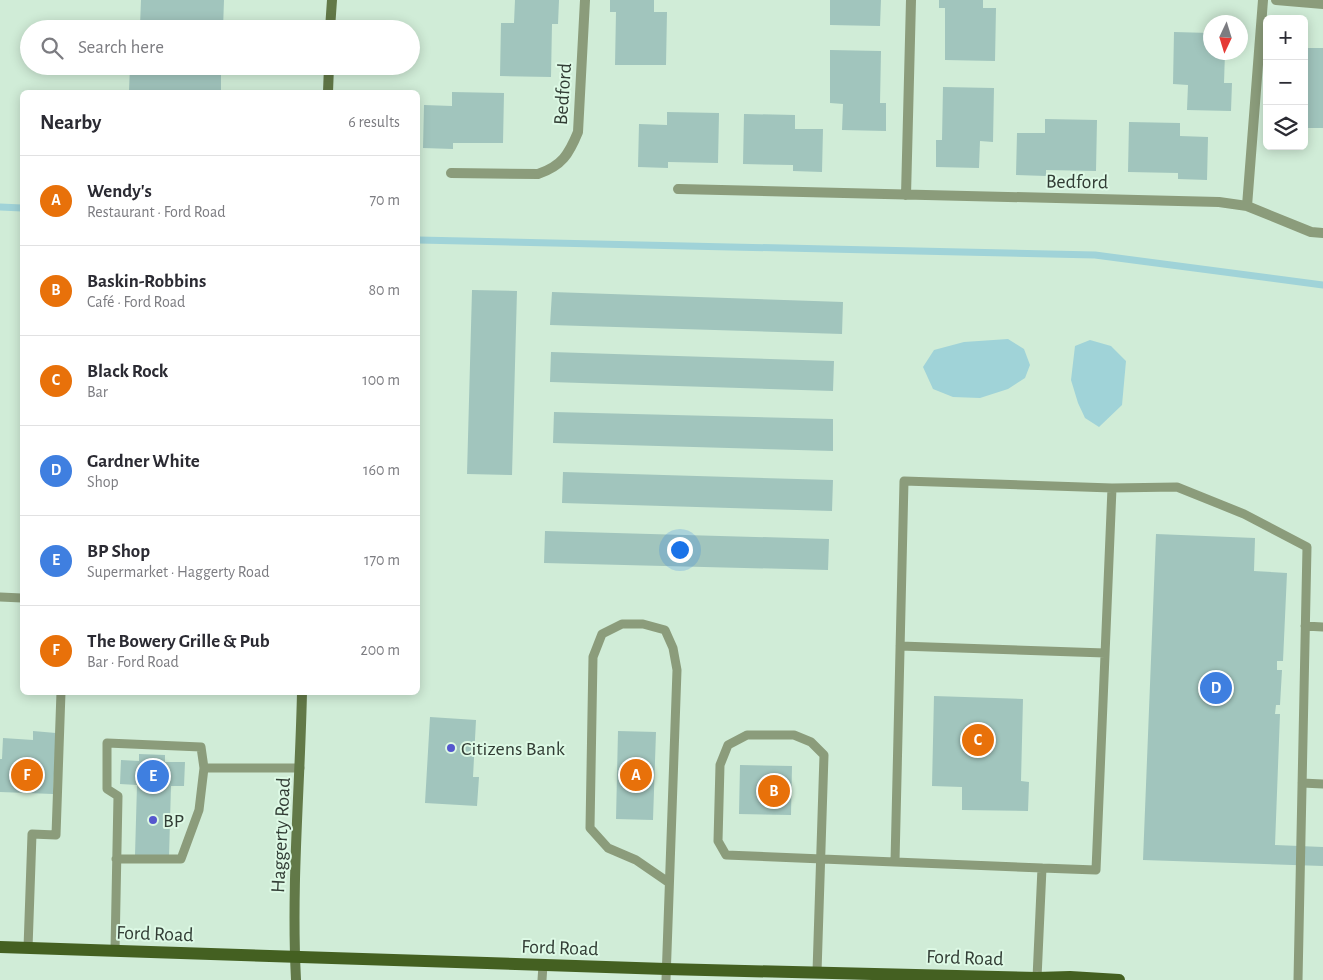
<!DOCTYPE html>
<meta charset="utf-8">
<style>
:root{--surface:#fff;--page:#f7f7f7;--text:#2b2b33;--muted:#7c7c81;--line:#e1e1e2;--accent:#5557ce}
body{margin:0;font-family:"Alegreya Sans",sans-serif;background:var(--page);color:var(--text)}
.controls{position:absolute;right:15px;top:15px;display:grid;overflow:hidden;border-radius:8px;box-shadow:0 2px 12px #0003}
.controls button{width:45px;height:45px;display:grid;place-items:center;padding:0;border:0;border-bottom:1px solid var(--line);background:var(--surface);color:var(--text);font:25px sans-serif}
.compass{position:absolute;left:1203px;top:15px;width:45px;height:45px;border-radius:50%;background:var(--surface);box-shadow:0 2px 12px #0003;rotate:184deg}
.you{position:absolute;left:679px;top:549px;width:18px;height:18px;margin:-12px;border:4px solid #fff;border-radius:50%;background:#1a73e8;box-shadow:0 0 0 8px #1a73e833}
.badge{display:grid;place-items:center;width:32px;height:32px;border-radius:50%;background:var(--accent);color:#fff;font-size:16px;font-weight:700}
.pin{position:absolute;translate:-50% -50%;border:2px solid #fff;box-shadow:0 1px 5px #0006}
.list{margin:0;padding:0;list-style:none}
h2{display:flex;justify-content:space-between;align-items:center;height:65px;margin:0;padding:0 20px;font-size:21px}
h2 small{font-size:16px;font-weight:400;color:var(--muted)}
.list li{display:grid;grid-template-columns:32px 1fr auto;gap:15px;align-items:center;box-sizing:border-box;height:90px;padding:0 20px;border-top:1px solid var(--line)}
.list b{display:block;font-size:19px;white-space:nowrap}
.list p{margin:0;font-size:16px;white-space:nowrap;color:var(--muted)}
.list em{font-size:16px;font-style:normal;color:var(--muted)}
.icon{flex:none;width:28px;height:28px;fill:none;stroke:currentColor;stroke-width:2;stroke-linecap:round;stroke-linejoin:round}
.map{position:relative;flex:none;width:1323px;height:980px;overflow:hidden}
.search{position:absolute;background:var(--surface);box-shadow:0 2px 12px #0003;left:20px;top:20px;width:400px;height:55px;display:flex;align-items:center;gap:12px;box-sizing:border-box;padding:0 18px;border-radius:28px;color:var(--muted);font-size:19px}
.panel{position:absolute;background:var(--surface);box-shadow:0 2px 12px #0003;left:20px;top:90px;width:400px;height:605px;border-radius:8px}
.map>svg:first-child{display:block}
.water{fill:#a0d3d8}
.lines{fill:none;stroke-linecap:round;stroke-linejoin:round}
.stream{stroke:#a0d3d8;stroke-width:7}
.building{fill:#a1c5bd}
.service{stroke:#8b9c7b;stroke-width:9}
.minor{stroke:#8b9c7b;stroke-width:10}
.secondary{stroke:#627948;stroke-width:10}
.primary{stroke:#446021;stroke-width:12}
.poi-dot{fill:#5557ce;stroke:#ddf9e5;stroke-width:2}
.labels{text-anchor:middle;stroke-width:4;stroke-linejoin:round;paint-order:stroke}
.street-label{font-size:20px;fill:#323d35;stroke:#ddf9e5}
.poi-label{font-size:20px;fill:#323d35;stroke:#ddf9e5;text-anchor:start}
</style>
<div class="map">
<svg width="1323" height="980" viewBox="0 0 1323 980">
<rect width="100%" height="100%" fill="#d0ecd7"/>
<path class="water" d="M1008,339L1024,349L1030,365L1025,378L1008,389L980,398L953,397L933,389L923,367L934,350L964,342Z
M1090,340L1111,346L1126,361L1122,405L1099,427L1085,418L1078,403L1071,380L1075,346Z"/>
<g class="lines">
<path class="stream" d="M0,207L22,208
M418,240L1095,255L1323,285"/>
</g>
<path class="building" d="M141,0H224L223,29H131V26H140Z
M515,0H559L558,24H552L551,77L500,76L501,23H514Z
M610,0H654V12H667L666,65H615L616,12H610Z
M830,0H881L880,26L830,25Z
M939,0H983V8H996L995,61L945,60V8H939Z
M1174,32L1210,33V52H1225L1224,83H1232L1231,111L1187,110L1188,85L1173,84Z
M1304,48H1323V128H1304Z
M830,50L881,51L880,103H886V131L842,130L843,104L830,103Z
M130,66H221V92H139V91H129Z
M943,87L994,88L993,142L980,141L979,168L936,167V140H942Z
M452,92L504,93L503,143H453V149L423,148L424,105L452,106Z
M667,112L719,113L718,163L668,162V168L638,167L639,124L667,125Z
M744,114L795,115V129H823L822,172L793,171V165L743,164Z
M1045,119L1097,120L1096,171L1046,170V176L1016,175L1017,133H1045Z
M1129,122L1180,123V136L1208,137L1207,180L1178,179V173L1128,172Z
M472,290L517,291L512,475L467,474Z
M552,292L843,302L842,334L550,325Z
M551,352L834,361L833,391L550,382Z
M554,412L833,419V451L553,443Z
M563,472L833,480L832,511L562,503Z
M545,531L829,539L828,570L544,563Z
M1156,534L1255,538L1254,571L1287,573L1283,661H1277V670H1282L1280,705H1276L1275,714H1280L1275,845L1323,847V866L1143,860Z
M934,696L1023,699L1021,781L1029,782L1028,811L962,810V787L932,786Z
M430,717L476,720L473,777H479L477,806L425,803Z
M33,731L56,733L53,794L0,792V759H2L3,738L33,740Z
M618,731L656,732L653,820L616,819Z
M139,754L165,755V762H185L184,786H171L169,857L135,855L137,785L120,784L121,760L139,761Z
M740,765L792,766L791,815L739,814Z"/>
<g class="lines">
<path class="service" d="M1112,488L1177,487L1244,514L1307,547L1298,980
M0,597L22,598
M1305,626L1323,627
M900,646L1105,653
M1302,783L1323,784
M116,859H181L199,810L204,768H300
M28,948L32,834L56,835L61,692
M115,950L118,796L107,789V743L201,747L204,768
M817,972L824,755L811,742L794,735H747L728,745L720,765L718,841L726,855L895,862
M1037,978L1042,868L895,862L904,481L1112,488L1096,870L1042,868
M542,980L543,965
M666,980L677,670L673,648L665,630L643,624H622L602,634L593,657L590,828L608,848L636,860L668,882"/>
<path class="minor" d="M1276,0L1323,4
M451,173L538,174C562,166 569,154 578,132L585,0
M678,189L1219,202L1247,206L1311,232L1323,233
M906,195L911,0
M1247,206L1263,0"/>
<path class="secondary" d="M330,29L332,0
M328,92L329,66
M296,980C291,884 300,788 302,692"/>
<path class="primary" d="M0,947L666,969L1037,978L1070,977L1119,980"/>
</g>
<g class="poi-dot">
<circle cx="451" cy="748" r="5"/>
<circle cx="153" cy="820" r="5"/>
</g>
<g class="labels">
<g class="street-label">
<text transform="translate(562 94) rotate(-86)" y="7">Bedford</text>
<text transform="translate(1077 181) rotate(1)" y="7">Bedford</text>
<text transform="translate(280 835) rotate(-87)" y="7">Haggerty Road</text>
<text transform="translate(155 933) rotate(2)" y="7">Ford Road</text>
<text transform="translate(560 947) rotate(2)" y="7">Ford Road</text>
<text transform="translate(965 957) rotate(2)" y="7">Ford Road</text>
</g>
<g class="poi-label">
<text x="461" y="755">Citizens Bank</text>
<text x="163" y="827">BP</text>
</g>
</g>
</svg>
<div class="controls">
<button>+</button>
<button>−</button>
<button><svg class="icon" aria-label="layers" viewBox="0 0 24 24"><path d="M12 4l9 5-9 5-9-5zM3 14l9 5 9-5"/></svg></button>
</div>
<svg class="compass" viewBox="-18 -18 36 36"><path d="M0-13l5 13h-10z" fill="#e53935"/><path d="M0 13l5-13h-10z" fill="#7c7c81"/></svg>
<div class="you"></div>
<div class="pin badge" style="left:636px;top:775px;background:#e8710a">A</div>
<div class="pin badge" style="left:774px;top:791px;background:#e8710a">B</div>
<div class="pin badge" style="left:978px;top:740px;background:#e8710a">C</div>
<div class="pin badge" style="left:1216px;top:688px;background:#3f7fe0">D</div>
<div class="pin badge" style="left:153px;top:776px;background:#3f7fe0">E</div>
<div class="pin badge" style="left:27px;top:775px;background:#e8710a">F</div>
<div class="search"><svg class="icon" aria-label="search" viewBox="0 0 24 24"><circle cx="10" cy="10" r="6"/><path d="M15 15l6 6"/></svg>Search here</div>
<section class="panel">
<h2>Nearby<small>6 results</small></h2>
<ul class="list">
<li><span class="badge" style="background:#e8710a">A</span><div><b>Wendy's</b><p>Restaurant · Ford Road</p></div><em>70 m</em></li>
<li><span class="badge" style="background:#e8710a">B</span><div><b>Baskin-Robbins</b><p>Café · Ford Road</p></div><em>80 m</em></li>
<li><span class="badge" style="background:#e8710a">C</span><div><b>Black Rock</b><p>Bar</p></div><em>100 m</em></li>
<li><span class="badge" style="background:#3f7fe0">D</span><div><b>Gardner White</b><p>Shop</p></div><em>160 m</em></li>
<li><span class="badge" style="background:#3f7fe0">E</span><div><b>BP Shop</b><p>Supermarket · Haggerty Road</p></div><em>170 m</em></li>
<li><span class="badge" style="background:#e8710a">F</span><div><b>The Bowery Grille &amp; Pub</b><p>Bar · Ford Road</p></div><em>200 m</em></li>
</ul>
</section>
</div>
